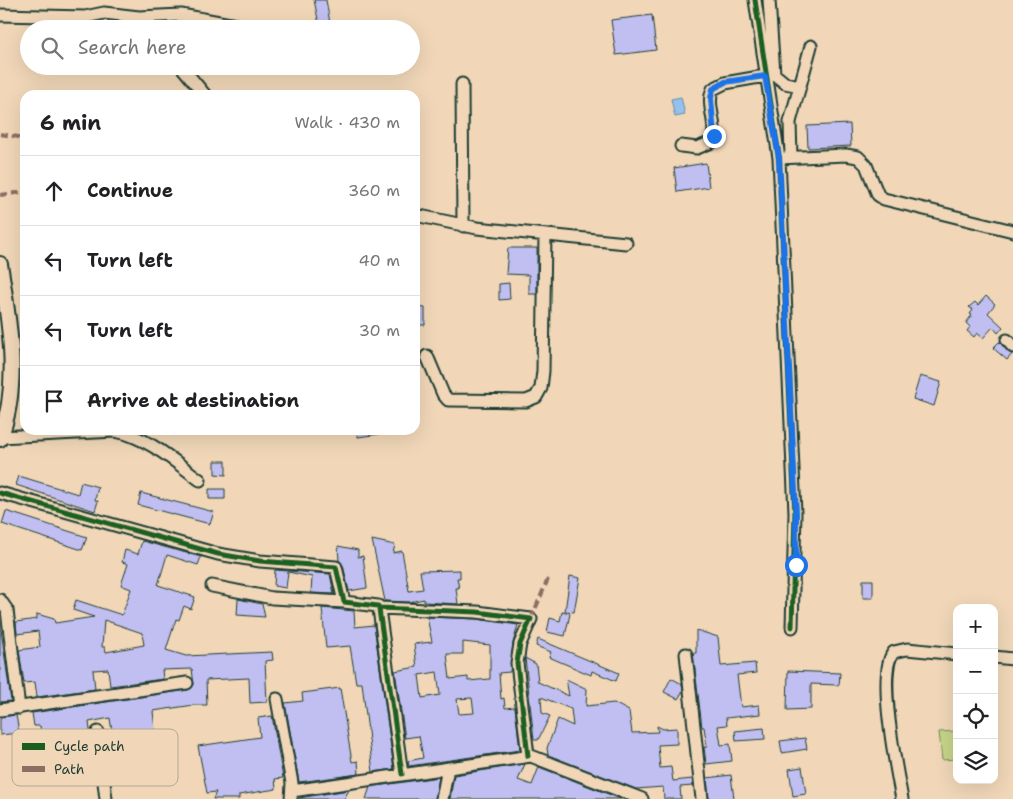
<!DOCTYPE html>
<meta charset="utf-8">
<style>
:root{--surface:#fff;--page:#f2f2f2;--text:#202124;--muted:#757577;--line:#e0e0e0}
body{margin:0;font-family:"Shantell Sans",sans-serif;background:var(--page);color:var(--text)}
.controls{position:absolute;right:15px;bottom:15px;display:grid;overflow:hidden;border-radius:10px;box-shadow:0 5px 20px #0002}
.controls button{width:45px;height:45px;display:grid;place-items:center;padding:0;border:0;border-bottom:1px solid var(--line);background:var(--surface);color:var(--text);font:25px sans-serif}
.stop{position:absolute;width:15px;height:15px;margin:-11px;border:4px solid #1a73e8;border-radius:50%;background:#fff}
.stop.end{background:#1a73e8;border-color:#fff;box-shadow:0 1px 5px #0008}
.list{margin:0;padding:0;list-style:none}
h2{display:flex;justify-content:space-between;align-items:center;height:65px;margin:0;padding:0 20px;font-size:21px}
h2 small{font-size:16px;font-weight:400;color:var(--muted)}
.list li{display:grid;grid-template-columns:32px 1fr auto;gap:15px;align-items:center;box-sizing:border-box;height:70px;padding:0 20px;border-top:1px solid var(--line)}
.list b{display:block;font-size:19px;white-space:nowrap}
.list em{font-size:16px;font-style:normal;color:var(--muted)}
.icon{flex:none;width:28px;height:28px;fill:none;stroke:currentColor;stroke-width:2;stroke-linecap:round;stroke-linejoin:round}
.map{position:relative;flex:none;width:1013px;height:799px;overflow:hidden}
.search{position:absolute;background:var(--surface);box-shadow:0 5px 20px #0002;left:20px;top:20px;width:400px;height:55px;display:flex;align-items:center;gap:12px;box-sizing:border-box;padding:0 18px;border-radius:28px;color:var(--muted);font-size:19px}
.panel{position:absolute;background:var(--surface);box-shadow:0 5px 20px #0002;left:20px;top:90px;width:400px;height:345px;border-radius:15px}
.map>svg:first-child{display:block}
.green{fill:#c6d488;stroke:#72885e}
.water{fill:#94c1ee;stroke:#658ca4}
.building{fill:#c1bff1;stroke:#1f3d34;fill-rule:evenodd}
.lines{fill:none;stroke-linecap:round;stroke-linejoin:round}
.minor-casing{stroke:#1f3d34;stroke-width:15}
.major-casing{stroke:#1f3d34;stroke-width:18}
.minor{stroke:#f1d7b8;stroke-width:11}
.major{stroke:#f1d7b8;stroke-width:14}
.quiet{stroke:#8d6e63;stroke-width:4;stroke-dasharray:8 4;stroke-linecap:butt}
.cycleway-casing{stroke:#f1d7b8;stroke-width:8}
.cycleway{stroke:#1b5e20;stroke-width:5}
.route{stroke:#1a73e8;stroke-width:6}
.key{fill:#f1d7b8;stroke:#b2a990;stroke-width:1}
.key-label{font-size:14px;fill:#1f3d34}
</style>
<div class="map">
<svg width="1013" height="799" viewBox="0 0 1013 799">
<rect width="100%" height="100%" fill="#f1d7b8"/>
<filter id="ink" filterUnits="userSpaceOnUse"><feTurbulence type="fractalNoise" baseFrequency=".02" numOctaves="2"/><feDisplacementMap in="SourceGraphic" scale="10" xChannelSelector="R" yChannelSelector="G"/><feConvolveMatrix kernelMatrix="1 2 1 2 8 2 1 2 1" color-interpolation-filters="sRGB"/></filter>
<g filter="url(#ink)">
<path class="green" d="M957,731V759L942,760L939,732Z"/>
<path class="water" d="M681,97L685,115L675,117L671,99Z"/>
<path class="building" d="M314,0H326L331,29H320Z
M652,15L656,50L616,55L611,20Z
M850,124L851,146L808,148L807,126Z
M706,163L709,187L677,192L674,168Z
M508,248H537V294H529V275L506,274Z
M509,283L510,299L499,300V284Z
M986,296L995,304L988,313L1003,327L998,333L993,327L983,338L977,333L974,337L967,331L970,327L966,323L972,315L970,314L973,310L969,307L975,302L978,305Z
M415,307L425,308V325H415Z
M999,342L1012,354L1007,360L993,348Z
M920,376L941,382L934,406L913,399Z
M357,430H379V434L358,437Z
M215,461H226V475L215,474Z
M19,476L78,494L81,482L98,487L95,500L98,501L95,511L16,485Z
M209,489H225V499H209Z
M141,493L214,512L210,524L138,505Z
M6,511L87,537L82,550L2,524Z
M372,540L395,545L393,553L402,551L409,591L423,589L420,571L460,570V578H457L459,588H456L458,604L424,602V599L409,602L385,601Z
M142,541L201,557L198,565L167,555L158,585L195,597L191,609L184,606L179,620L176,619L166,650L186,656L272,652L273,660L265,661L267,702L250,703L249,678L206,680L207,705H194L153,711L156,741L114,746L110,718L89,722L95,771L48,778L40,726H34L32,713L188,690L194,685L192,669L162,670L163,679L110,686L108,669L93,670L95,689L37,697L35,682L24,683L19,650L40,647L38,631L17,634L16,622L37,619V614L54,619L55,623L94,617L73,610L76,600L122,615L131,589L121,585L128,564L122,562L125,550L138,554ZM104,620L142,633L144,645L106,652L105,647H102Z
M338,546L358,550V557L363,556L367,588L349,591L343,565L339,561Z
M275,570L330,574L334,594L311,593L312,577L288,572L286,588L274,586Z
M570,576L580,578L574,612L565,611Z
M863,580H873V598H863Z
M238,599L262,604L265,617L237,615Z
M322,608L354,611L355,627L374,625L394,769L373,772L362,683H356L350,646L326,648Z
M562,612L570,614L565,636L547,632L550,618L560,621Z
M427,617L476,619L518,625L513,643L510,672L499,673L501,699L504,698L505,708L515,707L520,750L409,766L408,761L423,758L419,736L405,738L395,671L417,667L414,644L432,642ZM463,642L490,645V679L468,681V677L450,679L447,654H463ZM437,672L440,695L422,698L419,675ZM472,698L474,713L459,714L457,699Z
M0,623L11,701L0,702Z
M696,630L718,637L721,666L755,663L756,673L737,675L741,707L759,705L760,714L726,718L727,725L718,726L721,745L730,744L732,761L706,764L704,747H707L704,727H702L693,653H696Z
M538,639L619,673L616,681L592,671L591,675L549,657L551,652L536,646Z
M525,658L536,664L538,682L569,696L566,679L587,689L586,706L614,703L629,711L632,733L658,732L657,726L663,729L677,728V744L658,745L660,768L671,767L673,781L692,779L693,786L680,787L681,799H664L663,787L636,789L548,755L547,748L558,719L573,726L571,709L541,697L542,713L550,716L538,740H534Z
M788,671L840,673L839,685L811,684V709L787,710Z
M671,678L682,684L683,691L678,699L664,692Z
M340,688L352,762L358,761L359,774L299,782L285,703L303,701L302,693Z
M16,715L19,733L0,735V717Z
M272,716L283,778L275,779L276,789L239,795V799H213L216,792L207,793L198,746L260,737L258,718Z
M764,728L765,739L736,741L735,731Z
M805,738L807,749L782,753L780,741Z
M525,764L518,780L532,785L539,767L621,799H450L454,775Z
M802,767L806,794L793,796L789,769Z
M731,775L734,799H709L707,778Z
M439,777L435,799H366L370,787Z
M349,790L344,799H299V798Z"/>
<g class="lines">
<defs>
<path id="minor" d="M755,0L779,158L795,513L792,627
M769,0L774,74L785,83L800,86
M0,15L85,17L104,13L139,17L181,15L258,29
M139,17L149,29
M181,66L205,95
M462,84L463,226
M681,146L697,148L712,142C719,125 705,105 713,89L725,83L765,76
M791,157L790,122L811,46
M779,158L846,155L858,157L866,165L878,195L884,199L1013,231
M415,215L477,228L626,243
M1007,340L1013,347
M427,356L443,394L448,400L526,401L536,397L541,388L543,371L545,235
M0,437L115,431C148,437 174,461 200,480
M0,493L218,554L260,561L336,567L344,602L378,606L379,609L402,774
M212,586L272,598L344,602
M0,600L7,610L19,708
M379,608L477,612L531,619L520,644L517,663L528,756
M686,654L702,799
M994,657L1013,659
M277,699L292,783L291,799
M0,710L187,683
M98,732L106,799
M292,791L531,756L642,799
M442,799L448,768
M902,799C897,773 876,669 894,652L907,649L957,654"/>
<path id="major" d="M0,264C9,321 21,383 0,439"/>
</defs>
<use href="#minor" class="minor-casing"/>
<use href="#major" class="major-casing"/>
<use href="#minor" class="minor"/>
<use href="#major" class="major"/>
<path class="quiet" d="M0,134L25,138
M0,195L25,192
M531,619L548,579"/>
<defs>
<path id="cycleway" d="M755,0L779,158L795,513L792,627
M0,493L218,554L260,561L336,567L344,602L378,606L379,609L402,774
M379,608L477,612L531,619L520,644L517,663L528,756"/>
</defs>
<use href="#cycleway" class="cycleway-casing"/>
<use href="#cycleway" class="cycleway"/>
</g>
</g>
<g class="lines" filter="url(#ink)">
<path class="route" d="M714,136L711,98L713,89L725,82L765,76L779,158L796,513V565"/>
</g>
<rect x="12" y="729" width="166" height="57" rx="8" class="key"/>
<rect x="22" y="743" width="23" height="7" fill="#1b5e20"/>
<rect x="22" y="766" width="23" height="6" fill="#8d6e63"/>
<g class="key-label">
<text x="54" y="751">Cycle path</text>
<text x="54" y="774">Path</text>
</g>
</svg>
<div class="controls">
<button>+</button>
<button>−</button>
<button><svg class="icon" aria-label="locate" viewBox="0 0 24 24"><circle cx="12" cy="12" r="6"/><path d="M12 2v4M12 18v4M2 12h4M18 12h4"/></svg></button>
<button><svg class="icon" aria-label="layers" viewBox="0 0 24 24"><path d="M12 4l9 5-9 5-9-5zM3 14l9 5 9-5"/></svg></button>
</div>
<div class="stop" style="left:796px;top:565px"></div>
<div class="stop end" style="left:714px;top:136px"></div>
<div class="search"><svg class="icon" aria-label="search" viewBox="0 0 24 24"><circle cx="10" cy="10" r="6"/><path d="M15 15l6 6"/></svg>Search here</div>
<section class="panel">
<h2>6 min<small>Walk · 430 m</small></h2>
<ul class="list">
<li><svg class="icon" aria-label="ahead" viewBox="0 0 24 24"><path d="M12 20V5M6 11l6-6 6 6"/></svg><div><b>Continue</b></div><em>360 m</em></li>
<li><svg class="icon" aria-label="left" viewBox="0 0 24 24"><path d="M17 20v-9H6M10 6l-5 5 5 5"/></svg><div><b>Turn left</b></div><em>40 m</em></li>
<li><svg class="icon" aria-label="left" viewBox="0 0 24 24"><path d="M17 20v-9H6M10 6l-5 5 5 5"/></svg><div><b>Turn left</b></div><em>30 m</em></li>
<li><svg class="icon" aria-label="arrive" viewBox="0 0 24 24"><path d="M6 21V4h12l-3 4 3 4H6"/></svg><div><b>Arrive at destination</b></div></li>
</ul>
</section>
</div>
